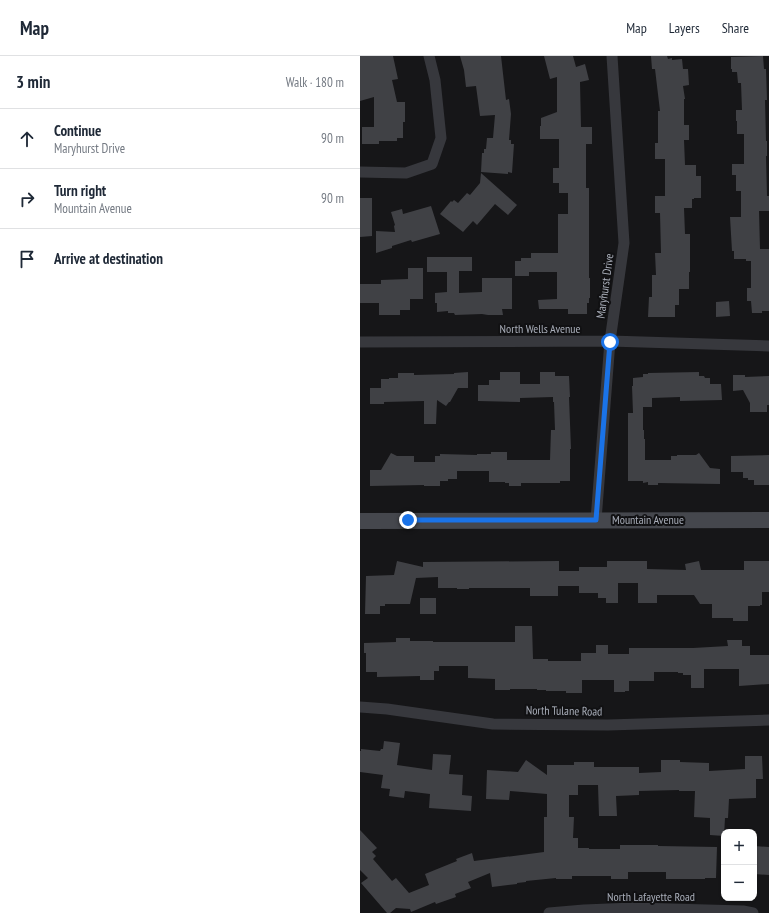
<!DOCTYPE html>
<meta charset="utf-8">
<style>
:root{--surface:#fff;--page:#f6f6f7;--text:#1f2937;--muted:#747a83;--line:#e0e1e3}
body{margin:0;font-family:"PT Sans Narrow",sans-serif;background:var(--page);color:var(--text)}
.controls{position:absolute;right:12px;bottom:12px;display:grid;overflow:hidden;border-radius:8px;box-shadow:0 1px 3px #0004}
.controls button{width:36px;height:36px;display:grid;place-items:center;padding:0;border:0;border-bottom:1px solid var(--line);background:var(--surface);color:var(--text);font:20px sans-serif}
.stop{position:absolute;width:12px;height:12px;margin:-9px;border:3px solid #1a73e8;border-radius:50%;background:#fff}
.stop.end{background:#1a73e8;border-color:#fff;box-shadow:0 1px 4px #0008}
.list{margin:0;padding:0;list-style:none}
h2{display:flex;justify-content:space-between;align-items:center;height:52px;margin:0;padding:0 16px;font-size:17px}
h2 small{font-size:13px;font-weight:400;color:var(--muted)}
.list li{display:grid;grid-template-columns:26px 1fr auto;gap:12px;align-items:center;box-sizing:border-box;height:60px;padding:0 16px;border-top:1px solid var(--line)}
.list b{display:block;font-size:15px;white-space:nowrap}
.list p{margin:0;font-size:13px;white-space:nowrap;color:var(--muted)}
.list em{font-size:13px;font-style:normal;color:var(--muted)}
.icon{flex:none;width:22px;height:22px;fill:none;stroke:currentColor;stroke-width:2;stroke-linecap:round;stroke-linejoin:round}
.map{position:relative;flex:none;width:409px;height:857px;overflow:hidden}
header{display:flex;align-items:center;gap:24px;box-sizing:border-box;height:56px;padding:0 20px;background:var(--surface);border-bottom:1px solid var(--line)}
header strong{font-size:19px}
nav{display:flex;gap:22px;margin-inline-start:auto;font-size:14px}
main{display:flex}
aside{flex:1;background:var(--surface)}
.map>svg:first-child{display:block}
.building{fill:#404145}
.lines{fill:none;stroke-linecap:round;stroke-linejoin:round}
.street{stroke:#37383d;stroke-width:11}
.secondary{stroke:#45474d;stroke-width:16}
.route{stroke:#1a73e8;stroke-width:5}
.labels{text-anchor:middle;stroke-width:4;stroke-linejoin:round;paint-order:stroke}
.street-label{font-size:12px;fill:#a8adb8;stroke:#111113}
</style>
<header>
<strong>Map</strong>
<nav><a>Map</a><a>Layers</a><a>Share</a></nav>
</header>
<main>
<aside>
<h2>3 min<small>Walk · 180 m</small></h2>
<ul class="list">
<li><svg class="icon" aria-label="ahead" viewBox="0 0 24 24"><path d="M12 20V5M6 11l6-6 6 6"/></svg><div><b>Continue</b><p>Maryhurst Drive</p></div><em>90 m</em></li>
<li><svg class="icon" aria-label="right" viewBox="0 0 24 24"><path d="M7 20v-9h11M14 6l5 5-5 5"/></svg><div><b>Turn right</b><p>Mountain Avenue</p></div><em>90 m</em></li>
<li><svg class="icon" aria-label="arrive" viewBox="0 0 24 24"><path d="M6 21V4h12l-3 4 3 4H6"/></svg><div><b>Arrive at destination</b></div></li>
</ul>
</aside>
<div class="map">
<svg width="409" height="857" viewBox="0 0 409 857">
<rect width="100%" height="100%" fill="#161618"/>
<path class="building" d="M0,0H33L38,23L32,24L37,46H45V66H43V82H37V85H19V88H2V71H14V41L0,45Z
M100,0H141L146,44L149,43L151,58L149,84H151V88H154L152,117L148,116V118L121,116L122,97H124V93H126L127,82H133L135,59L120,60L116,30L106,31L104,14Z
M184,0H213L216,11L225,8L229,24L220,26L221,71H232V88H226V132H229V222H230V242H229V247H227V258H208V253H179L178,244L197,243V216H169V220H155V205H161V202H171V197H198V158H208V137H199V127H193V112H199V83H180V70H181V62L197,56V21L190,23Z
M291,0H307L308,3L312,2V4L322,3L323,13H328L329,29L323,30L325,43H324V69H329V84H324L325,109H336V120H341V142H334V143H332V152H324L325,178H330V216H329V233H319V249H315V261H288L289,241H292V219H296L295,197H301L300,157H295V140H305V103H295V87H298V55H300L295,13H292Z
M403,0L404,13H406L407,44H405L406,85H407V100H406L407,140H409V155H399L400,193H409V255H402V257H392L391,245H387V232H391V205H386V203H374V195H372L370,161H381V135H376V119H372V108H384V78H377V65H376V54H382L381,27H378L377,16H372V13H371V1Z
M121,117L157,149L148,159L135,148L117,169L113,165L103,176L80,158L91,145L92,146L94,144L98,147L107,137L110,139L120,127Z
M0,142H12V180L0,181Z
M71,150L80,178L52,186L51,184L32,190V192L16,197V175L35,176L34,170L35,169L31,156L42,153L43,158Z
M67,201H112V215H99V237L122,236V222H152V253H142L143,259H128L122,258L95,259L94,257H88V255L77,256V247H75V237L87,236V216H67Z
M48,212H63V243H50V254H40V259H19V247H0V228H21V224L48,223Z
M369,245L370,260L356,261V246Z
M108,316V332H98L90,346H89L86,350L77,344L76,368H64V345L24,346V348H10V332H21V323H29V322H38V317H54V319L94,318V317Z
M140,316H160V328H180V316H195V320H209L210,341H209L211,393H210V425H200V427H161V430H149V427H145V426H129V415H97V423H88V425H80V430H64V429L10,430V414H21L31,397L37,400H54V406H75V400H80V398L117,399V398H131V396H147V404H190L191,374H195L194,346H193V341L160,342V346L118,345V329H129V324H140Z
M339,316V320H344L345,322H350V328H361L362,344L320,345V341L292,342V351H283V374H284V383H285V404H311V400H317V399H336L339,397L350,412L360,413V428L298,427V429H288V426L283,427V425H268V357H273L272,330H273V322L283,321V318H288V317Z
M373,319H385V321L409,320V349H407V356H390V347L383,334L373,335Z
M409,399V429H394V424H388V422H383V416H371V400Z
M37,505L63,511V506L199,505V515H219V511H247V505H287V513L326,514L325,508L339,505L341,514H384V505H409V536H402V549H400V550H388V565H373V562H352V548H340L334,539H297V547H278V527H258V547H246V542H238V537H219V530H198V540H170V532H109V533H97V532H78V521L56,522L50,548H25V550H20V558H5L6,520L34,519Z
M60,542H76V558H60Z
M155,570H172L173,603H188V605H221V597H236V589H248V598H269V592H333L368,590L367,584H382V590H390V599H409V628L379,630V613H344V632H331V619H323V617H318V616H294V625H269V635H265V636H254V624H222V637H206V635H186V634H177V633H150V634H135V623L108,622V610H79V615H74V624H60V620L17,621V616H6V597H4V587L36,586V582H50V585H73V586H155Z
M24,685L40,687L37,709L72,714L73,698L91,699L89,718L103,719L102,739L112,740L111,755L69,752L70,738L45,735L44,742L29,740L30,733L21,732L23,719L0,716V695H1V693L20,695L21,693H23Z
M385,700H402L403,723H396V742L369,743L368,762H365L364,780L350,779V762L334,761L335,735H319V734L279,735V739L256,740L257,760H239L238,729H218V739H209V761H214L213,782H218V792H229V793H260V789H298V790L357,791L356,822H345V823H306V816H268V823H251V820H212V823H196V822L166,825V826L157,827V828L132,831L130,817L108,826L111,832L95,838L96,841L76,848L75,846L51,856L50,853L36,852L30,857H27L1,827L8,822L0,814V774L17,792L12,796L16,800L13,803L32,825L36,822L49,837L69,829L65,818L97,805L96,803L112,797L114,805L184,796V761H187V738L150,735L149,744L126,743L127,714L158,716L166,704L187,719V709H214V706H234V711H279V717L301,716V704H320V706L349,707V715L385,713Z
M394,790L409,791V819L394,818Z"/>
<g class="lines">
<path class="street" d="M0,116L46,117L72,108L81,82L75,24L69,0
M0,286L250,285L409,290
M236,464L250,285L264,187L252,0
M0,651L27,653L133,668L248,669L409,664
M189,857L224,854L274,852L383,855L393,857"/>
<path class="secondary" d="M0,465L409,464"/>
</g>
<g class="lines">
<path class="route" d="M48,464H236L250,286"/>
</g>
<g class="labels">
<g class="street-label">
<text transform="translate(245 230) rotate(-82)" y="4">Maryhurst Drive</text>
<text x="180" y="277">North Wells Avenue</text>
<text x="288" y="468">Mountain Avenue</text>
<text transform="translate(204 655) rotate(1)" y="4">North Tulane Road</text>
<text x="291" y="845">North Lafayette Road</text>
</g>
</g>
</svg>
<div class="controls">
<button>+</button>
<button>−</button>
</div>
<div class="stop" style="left:250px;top:286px"></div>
<div class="stop end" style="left:48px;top:464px"></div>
</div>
</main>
